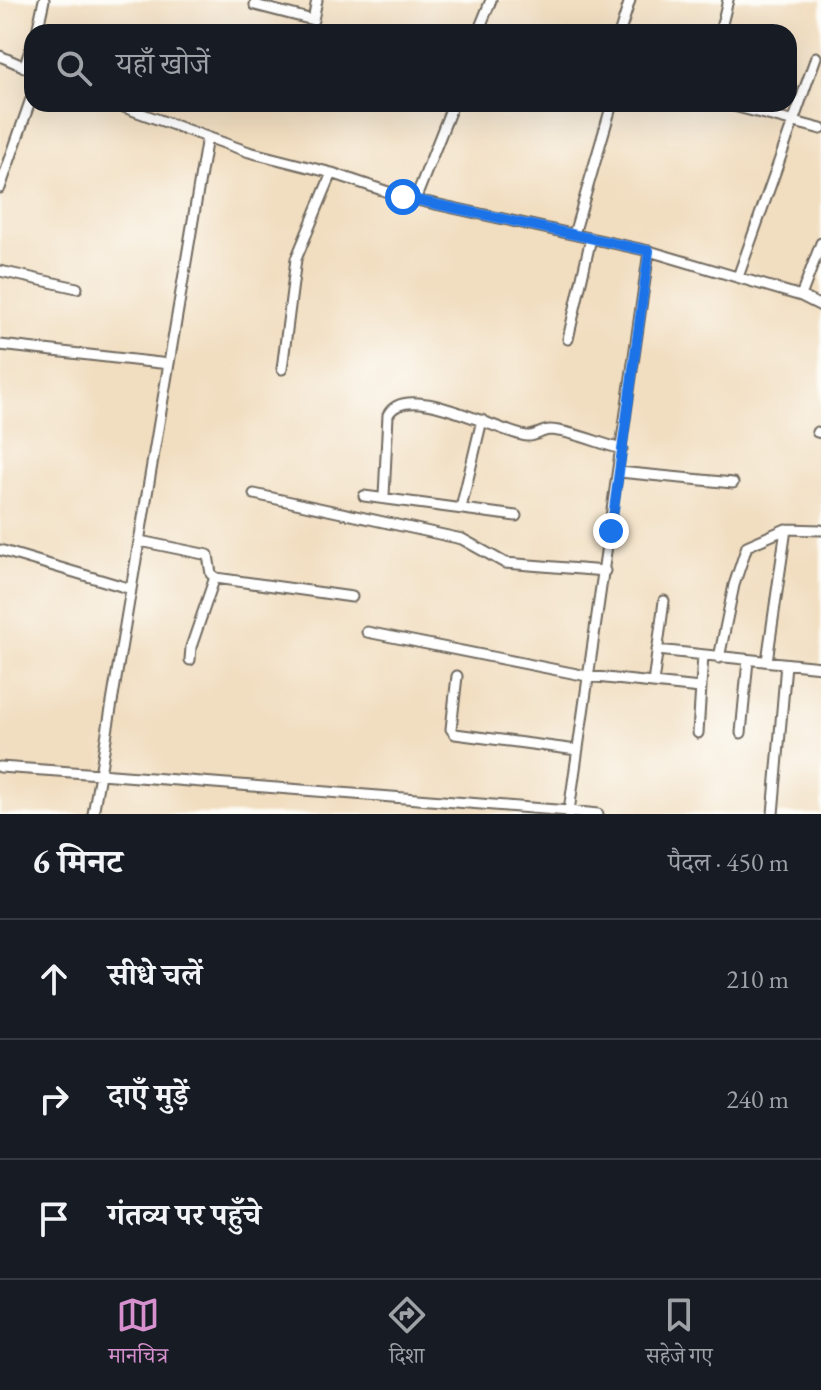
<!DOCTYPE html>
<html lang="hi">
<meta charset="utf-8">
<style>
:root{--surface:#171b24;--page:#242831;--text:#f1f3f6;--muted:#9ea1a6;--line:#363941;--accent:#d690ce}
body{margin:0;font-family:"EB Garamond","Noto Serif Devanagari",serif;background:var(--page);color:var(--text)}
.stop{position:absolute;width:24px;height:24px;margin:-18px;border:6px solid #1a73e8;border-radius:50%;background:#fff}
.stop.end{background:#1a73e8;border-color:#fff;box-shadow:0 2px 8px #0008}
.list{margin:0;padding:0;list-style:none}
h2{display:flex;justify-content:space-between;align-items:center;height:104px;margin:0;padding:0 32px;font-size:34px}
h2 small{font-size:26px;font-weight:400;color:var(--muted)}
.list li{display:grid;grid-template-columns:52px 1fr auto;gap:24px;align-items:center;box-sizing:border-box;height:120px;padding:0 32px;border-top:2px solid var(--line)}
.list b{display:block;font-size:30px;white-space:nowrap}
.list em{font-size:26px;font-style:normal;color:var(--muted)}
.icon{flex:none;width:44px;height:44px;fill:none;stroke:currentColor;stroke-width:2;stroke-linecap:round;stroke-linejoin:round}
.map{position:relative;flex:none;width:821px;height:814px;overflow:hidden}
.search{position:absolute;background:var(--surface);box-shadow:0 8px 32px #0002;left:24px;right:24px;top:24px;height:88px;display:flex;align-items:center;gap:20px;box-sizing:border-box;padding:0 28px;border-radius:24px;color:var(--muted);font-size:30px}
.sheet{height:464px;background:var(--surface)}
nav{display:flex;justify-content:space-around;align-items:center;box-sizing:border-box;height:112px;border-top:2px solid var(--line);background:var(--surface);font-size:22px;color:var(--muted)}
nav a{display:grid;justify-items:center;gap:4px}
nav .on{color:var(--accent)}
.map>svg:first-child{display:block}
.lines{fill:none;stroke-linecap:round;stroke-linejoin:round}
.minor-casing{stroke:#70695f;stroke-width:13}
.minor{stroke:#fff;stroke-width:9}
.route{stroke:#1a73e8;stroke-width:10}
</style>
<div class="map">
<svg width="821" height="814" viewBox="0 0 821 814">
<rect width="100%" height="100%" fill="#fdfcf7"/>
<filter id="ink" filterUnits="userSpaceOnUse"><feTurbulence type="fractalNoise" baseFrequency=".0125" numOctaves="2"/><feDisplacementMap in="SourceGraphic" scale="16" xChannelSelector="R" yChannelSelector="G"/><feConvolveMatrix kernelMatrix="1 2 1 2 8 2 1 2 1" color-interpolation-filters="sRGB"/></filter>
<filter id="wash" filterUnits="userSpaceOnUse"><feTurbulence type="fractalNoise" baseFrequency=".006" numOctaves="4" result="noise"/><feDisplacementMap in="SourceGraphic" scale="32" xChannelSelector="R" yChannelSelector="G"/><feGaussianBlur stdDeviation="1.8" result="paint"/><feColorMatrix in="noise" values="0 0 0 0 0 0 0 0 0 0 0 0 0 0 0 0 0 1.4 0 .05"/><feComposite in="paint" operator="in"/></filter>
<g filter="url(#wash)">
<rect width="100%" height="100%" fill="#f1ddbf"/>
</g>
<g filter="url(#ink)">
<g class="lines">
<defs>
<path id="minor" d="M256,0L255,5L313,20L317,0
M37,32L44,0
M478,32L491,0
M620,32L630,0
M720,32L728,0
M0,56L32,70
M24,67L32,45
M115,104L249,152L332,173L403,197L649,251L801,296L821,306
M726,104L821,129
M207,137L100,774L569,811L649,251
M0,188L32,96
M415,200L453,104
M574,234L612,104
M0,271L77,288
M738,277L816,57
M801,296L821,243
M568,339L591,238
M0,345L169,364
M282,369L296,259L332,173
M817,432L821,433
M619,472L733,483
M254,494L462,539L505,563L605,571
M364,496L516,516
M384,496L388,415C406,379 499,433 527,436C535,437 542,430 550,430C573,431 600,444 622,449
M461,508L482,420
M140,541L208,555L211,574L216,578L352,597
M0,550L131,589
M367,632L587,676L700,688
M657,650L821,667
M719,658L734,585L747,546L786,529L821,530
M190,660L191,647L215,577
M767,661L786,529
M457,676L451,729L455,734L577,750
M653,683L664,601
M698,733L703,655
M741,733L748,660
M0,767L100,774L93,814
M569,814V811L598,814
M773,814L786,664"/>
</defs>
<use href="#minor" class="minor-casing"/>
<use href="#minor" class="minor"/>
</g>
</g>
<g class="lines" filter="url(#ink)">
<path class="route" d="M403,197L649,251L611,531"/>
</g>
</svg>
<div class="stop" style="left:403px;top:197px"></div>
<div class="stop end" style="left:611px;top:531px"></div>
<div class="search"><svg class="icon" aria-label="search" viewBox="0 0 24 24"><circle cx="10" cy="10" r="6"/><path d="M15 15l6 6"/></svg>यहाँ खोजें</div>
</div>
<section class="sheet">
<h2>6 मिनट<small>पैदल · 450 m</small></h2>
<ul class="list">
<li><svg class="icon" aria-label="ahead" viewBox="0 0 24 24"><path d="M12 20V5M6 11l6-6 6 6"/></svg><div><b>सीधे चलें</b></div><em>210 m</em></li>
<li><svg class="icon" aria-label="right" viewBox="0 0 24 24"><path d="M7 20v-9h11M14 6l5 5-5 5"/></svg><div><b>दाएँ मुड़ें</b></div><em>240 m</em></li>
<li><svg class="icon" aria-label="arrive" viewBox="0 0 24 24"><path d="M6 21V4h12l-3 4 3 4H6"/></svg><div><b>गंतव्य पर पहुँचे</b></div></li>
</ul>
</section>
<nav>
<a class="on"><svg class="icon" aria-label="map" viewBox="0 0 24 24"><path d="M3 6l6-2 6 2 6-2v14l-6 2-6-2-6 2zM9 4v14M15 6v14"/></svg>मानचित्र</a>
<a><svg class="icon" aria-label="directions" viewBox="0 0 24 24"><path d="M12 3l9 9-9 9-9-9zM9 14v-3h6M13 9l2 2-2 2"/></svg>दिशा</a>
<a><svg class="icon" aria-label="saved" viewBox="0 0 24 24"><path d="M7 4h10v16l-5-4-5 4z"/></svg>सहेजे गए</a>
</nav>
